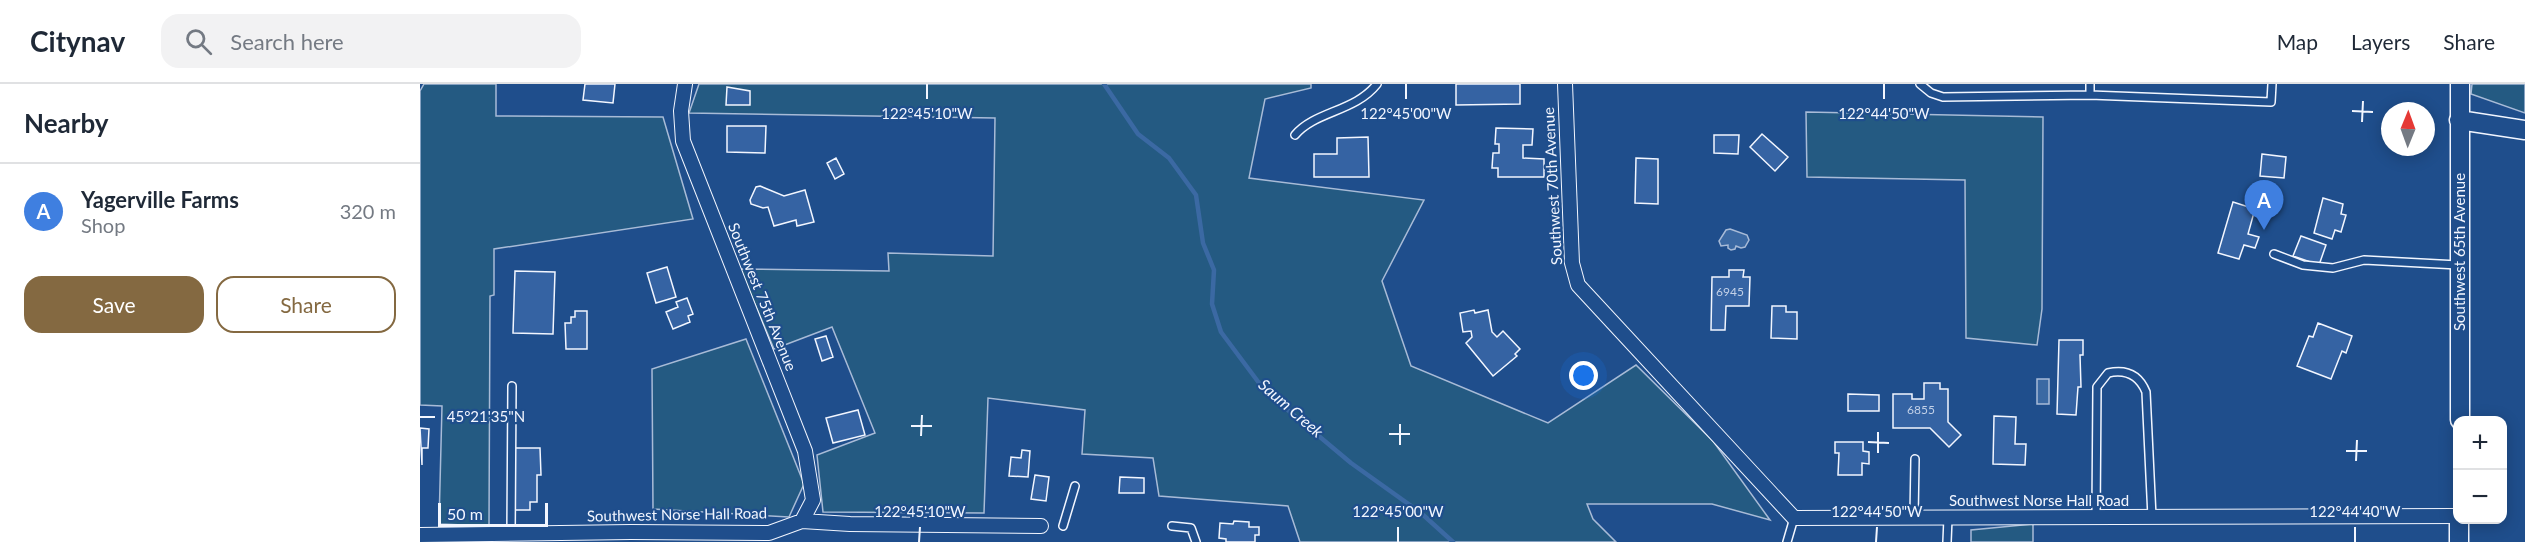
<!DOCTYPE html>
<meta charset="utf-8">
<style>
:root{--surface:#fff;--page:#f2f2f3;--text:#1f2937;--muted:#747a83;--line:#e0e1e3;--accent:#846941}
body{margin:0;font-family:Lato,sans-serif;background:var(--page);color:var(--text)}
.controls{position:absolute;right:18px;bottom:18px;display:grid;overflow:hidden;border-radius:12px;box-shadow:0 3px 15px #0003}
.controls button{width:54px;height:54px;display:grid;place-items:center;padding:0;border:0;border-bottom:2px solid var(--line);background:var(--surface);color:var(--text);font:30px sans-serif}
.compass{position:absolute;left:1961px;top:18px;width:54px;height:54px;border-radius:50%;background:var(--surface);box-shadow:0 3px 15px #0003;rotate:1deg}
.scale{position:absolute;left:18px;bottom:15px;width:110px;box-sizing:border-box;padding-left:6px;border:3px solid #f2f6ff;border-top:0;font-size:16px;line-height:21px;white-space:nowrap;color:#f2f6ff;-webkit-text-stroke:4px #1f4e8c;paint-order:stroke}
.you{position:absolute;left:1164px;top:292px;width:21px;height:21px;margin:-15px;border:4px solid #fff;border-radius:50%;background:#1a73e8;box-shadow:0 0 0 9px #1a73e833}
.badge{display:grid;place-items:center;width:39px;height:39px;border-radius:50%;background:var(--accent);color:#fff;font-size:20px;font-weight:700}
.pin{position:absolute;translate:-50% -50px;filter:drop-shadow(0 2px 3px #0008)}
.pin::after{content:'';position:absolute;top:32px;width:21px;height:18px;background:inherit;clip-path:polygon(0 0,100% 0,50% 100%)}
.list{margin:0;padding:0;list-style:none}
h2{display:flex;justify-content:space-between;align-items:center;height:78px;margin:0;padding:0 24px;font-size:26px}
h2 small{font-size:20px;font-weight:400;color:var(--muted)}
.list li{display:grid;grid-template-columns:39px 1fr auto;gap:18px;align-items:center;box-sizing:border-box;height:96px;padding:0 24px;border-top:2px solid var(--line)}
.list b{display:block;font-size:22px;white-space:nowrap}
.list p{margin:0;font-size:20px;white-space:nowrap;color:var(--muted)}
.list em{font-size:20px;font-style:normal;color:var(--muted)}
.actions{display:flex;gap:12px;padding:18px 24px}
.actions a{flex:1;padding:14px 0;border:2px solid var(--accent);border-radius:18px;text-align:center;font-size:21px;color:var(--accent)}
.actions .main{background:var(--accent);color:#fff}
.icon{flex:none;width:33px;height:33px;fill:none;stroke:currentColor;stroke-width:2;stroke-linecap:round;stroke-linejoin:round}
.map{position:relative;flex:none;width:2105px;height:458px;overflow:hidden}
header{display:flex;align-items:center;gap:36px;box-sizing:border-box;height:84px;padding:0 30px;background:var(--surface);border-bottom:2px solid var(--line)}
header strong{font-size:28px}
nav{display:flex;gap:33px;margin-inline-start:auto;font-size:21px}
.search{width:420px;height:54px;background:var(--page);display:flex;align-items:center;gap:15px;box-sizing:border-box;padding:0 21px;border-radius:18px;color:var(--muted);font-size:22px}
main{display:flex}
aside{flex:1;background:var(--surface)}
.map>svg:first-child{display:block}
.green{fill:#245a82;stroke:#a8bbd7;stroke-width:1.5}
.water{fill:#3b69a3;stroke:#a8bbd7;stroke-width:1.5}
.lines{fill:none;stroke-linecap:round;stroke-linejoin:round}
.stream{stroke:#3b69a3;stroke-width:4.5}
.building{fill:#3563a3;stroke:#f2f6ff;stroke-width:1.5}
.lane-casing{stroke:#f2f6ff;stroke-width:10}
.street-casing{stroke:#f2f6ff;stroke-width:16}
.secondary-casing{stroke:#f2f6ff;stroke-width:21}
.lane{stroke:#1f4e8c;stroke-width:7}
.street{stroke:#1f4e8c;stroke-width:14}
.secondary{stroke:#1f4e8c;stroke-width:18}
.ticks{fill:none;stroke:#f2f6ff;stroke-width:2}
.labels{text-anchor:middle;stroke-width:4.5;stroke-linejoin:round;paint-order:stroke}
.number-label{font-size:12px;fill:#c3d1e8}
.street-label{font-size:15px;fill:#f2f6ff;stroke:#1f4e8c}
.water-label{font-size:16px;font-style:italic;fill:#f2f6ff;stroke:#1f4e8c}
.ticks-label{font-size:15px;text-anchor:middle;fill:#f2f6ff;stroke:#1f4e8c;stroke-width:4.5;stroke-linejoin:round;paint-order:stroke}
</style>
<header>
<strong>Citynav</strong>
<div class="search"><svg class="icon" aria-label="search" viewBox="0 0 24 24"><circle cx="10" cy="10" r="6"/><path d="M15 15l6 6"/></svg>Search here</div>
<nav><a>Map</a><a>Layers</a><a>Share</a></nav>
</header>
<main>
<aside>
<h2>Nearby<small></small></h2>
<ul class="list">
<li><span class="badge" style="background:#3f7fe0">A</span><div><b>Yagerville Farms</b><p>Shop</p></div><em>320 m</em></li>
</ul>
<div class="actions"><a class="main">Save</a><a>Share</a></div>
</aside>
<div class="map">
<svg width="2105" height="458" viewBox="0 0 2105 458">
<rect width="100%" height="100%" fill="#1f4e8c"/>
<path class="green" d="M4,0H76V32L243,33L273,135L74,165V211L70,212L69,442L19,440L22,322L0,321V7Z
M279,0H891V4L845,15L829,94L1004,116L962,197L991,282L1128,339L1216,281L1293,357L1350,436L1292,420H1167L1173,435L1196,458H880L868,422L739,412L733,374L662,370L665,326L568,314L564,429L403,428L397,371L455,349L412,243L354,265L320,185L469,187L468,169L573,172L575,34L269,29Z
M2052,0H2105V29L2051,10Z
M1386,28L1623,33L1622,225L1617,261L1546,254L1545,96L1387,93Z
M326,255L384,400L369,433L233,425L232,285Z
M1613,440V458H1551V446Z"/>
<path class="water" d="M1310,145L1327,151L1329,156L1325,163L1321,164L1316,162L1315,165L1311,166L1308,164V161L1301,162L1299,157L1306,146Z
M1617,295H1629V320H1617Z"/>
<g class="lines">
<path class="stream" d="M684,0L718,50L749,74L776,111L783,159L794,186L792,220L801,248L845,307L931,379L1001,429L1033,458"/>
</g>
<path class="building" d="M165,0H195L193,19L163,16Z
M1036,0H1100V20L1036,21Z
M307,3L330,7V21H306Z
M307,42H346L345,69L307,68Z
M1076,44L1113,45L1112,61H1103V74L1124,75V93H1078V84H1072L1073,69H1079V60H1075Z
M1342,50L1368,73L1355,87L1330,63Z
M1294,51H1319L1318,70L1294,69Z
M948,53L949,93H894V70H917V54Z
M1842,70L1866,73L1864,94L1840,92Z
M416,74L424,90L415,95L407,79Z
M1216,74L1238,75V120L1215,119Z
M340,102L364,112L385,106L394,138L377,142L376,136L354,142L348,123L343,124L331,120L330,116L336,103Z
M1903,114L1923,120L1921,130L1926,131L1921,148L1915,146L1912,155L1894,149Z
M1813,118L1835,125L1828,150L1839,153L1835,164L1824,161L1819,175L1798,169Z
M1881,152L1906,161L1899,181L1873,172Z
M247,183L256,213L236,219L227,189Z
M1309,186H1324L1323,193H1330L1329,222H1306L1305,246H1291L1292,193H1309Z
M95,187L135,188L133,250L93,249Z
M267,214L273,230L268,232L270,238L253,245L246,228L258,223L256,218Z
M1352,222H1366V228H1377V255L1351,254Z
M1054,226L1055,229L1068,226L1072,248L1077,253L1083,247L1100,265L1095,270L1097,272L1073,292L1046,259L1052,253L1051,247L1043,248L1040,229Z
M155,227H167V265H146L145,239H151V233H155Z
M1898,239L1932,252L1926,269L1922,267L1911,295L1877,282L1889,252L1893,253Z
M406,252L413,273L402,277L395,255Z
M1639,256H1663V271H1660L1661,303H1658L1656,331L1637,330Z
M1504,299H1520V305H1528V338L1541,351L1529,363L1510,344H1473V310H1492V315H1504Z
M1428,310L1459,311V327H1428Z
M438,326L445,351L413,359L406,334Z
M1574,332L1596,333L1595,360H1606L1605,381L1573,380Z
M0,344L9,345L8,364H2V381Z
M1415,358H1443V367L1449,368V380L1442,379V391H1418L1419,369H1415Z
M92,364H120L121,391H117V418H110V426H95Z
M602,366L610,367L608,393L589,392L591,373L601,374Z
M615,391L629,393L626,417L611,415Z
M700,393L724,394V409H699Z
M814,437L829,438V443H839V451H835V458H806V455L799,454L800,439L813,440Z"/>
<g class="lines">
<defs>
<path id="lane" d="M1500,0L1511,9L1523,13L1670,11L1851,18L1852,0
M1670,11V0
M875,51C895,27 935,28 957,0
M1854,170L1883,181L1913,184L1944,176L2038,181
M1494,433L1495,375
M1676,433L1677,303L1688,289C1706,285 1719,291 1726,308L1732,433
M643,442L655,402
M752,442L771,444L776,458
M91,450L92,302
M1367,458L1374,434
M1527,458L1528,434"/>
<path id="street" d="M265,0L261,27L263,57L385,367L393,416L382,437
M1145,0L1152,179L1158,201L1374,434L2038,432
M0,451L211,448L349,449L382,437L430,440L621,442"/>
<path id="secondary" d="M2040,0V336
M2039,36L2105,46
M2039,458V436"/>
</defs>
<use href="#lane" class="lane-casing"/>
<use href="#street" class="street-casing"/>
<use href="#secondary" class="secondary-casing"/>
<use href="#lane" class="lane"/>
<use href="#street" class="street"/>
<use href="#secondary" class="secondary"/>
</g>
<path class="ticks" d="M507,15V0M986,15V0M1464,15V0M1932,27L1953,28M1942,38L1943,17M0,333H15M491,342H512M969,350H990M501,352L502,331M1448,358L1469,359M980,361V340M1926,367H1947M1458,369V348M1936,377L1937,356M499,458L500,443M978,458V443M1456,458L1457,443M1935,458V443"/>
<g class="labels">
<g class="number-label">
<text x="1310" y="212">6945</text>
<text x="1501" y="330">6855</text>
</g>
<g class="street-label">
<text transform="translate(1133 102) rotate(-93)" y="5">Southwest 70th Avenue</text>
<text transform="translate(2040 168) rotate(-90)" y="5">Southwest 65th Avenue</text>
<text transform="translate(342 213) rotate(68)" y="5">Southwest 75th Avenue</text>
<text x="1619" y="422">Southwest Norse Hall Road</text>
<text transform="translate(257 431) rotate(-1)" y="5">Southwest Norse Hall Road</text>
</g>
<g class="water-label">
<text transform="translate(871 324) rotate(41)" y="6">Saum Creek</text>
</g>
</g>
<g class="ticks-label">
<text x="507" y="35">122°45'10"W</text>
<text x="986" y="35">122°45'00"W</text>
<text x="1464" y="35">122°44'50"W</text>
<text x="66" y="338">45°21'35"N</text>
<text x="500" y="433">122°45'10"W</text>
<text x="978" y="433">122°45'00"W</text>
<text x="1457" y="433">122°44'50"W</text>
<text x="1935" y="433">122°44'40"W</text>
</g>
</svg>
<div class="controls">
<button>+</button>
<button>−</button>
</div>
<svg class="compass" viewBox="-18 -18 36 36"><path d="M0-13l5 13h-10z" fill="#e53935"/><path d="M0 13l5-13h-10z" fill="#747a83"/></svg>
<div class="scale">50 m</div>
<div class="you"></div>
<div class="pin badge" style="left:1844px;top:146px;background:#3f7fe0">A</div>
</div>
</main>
